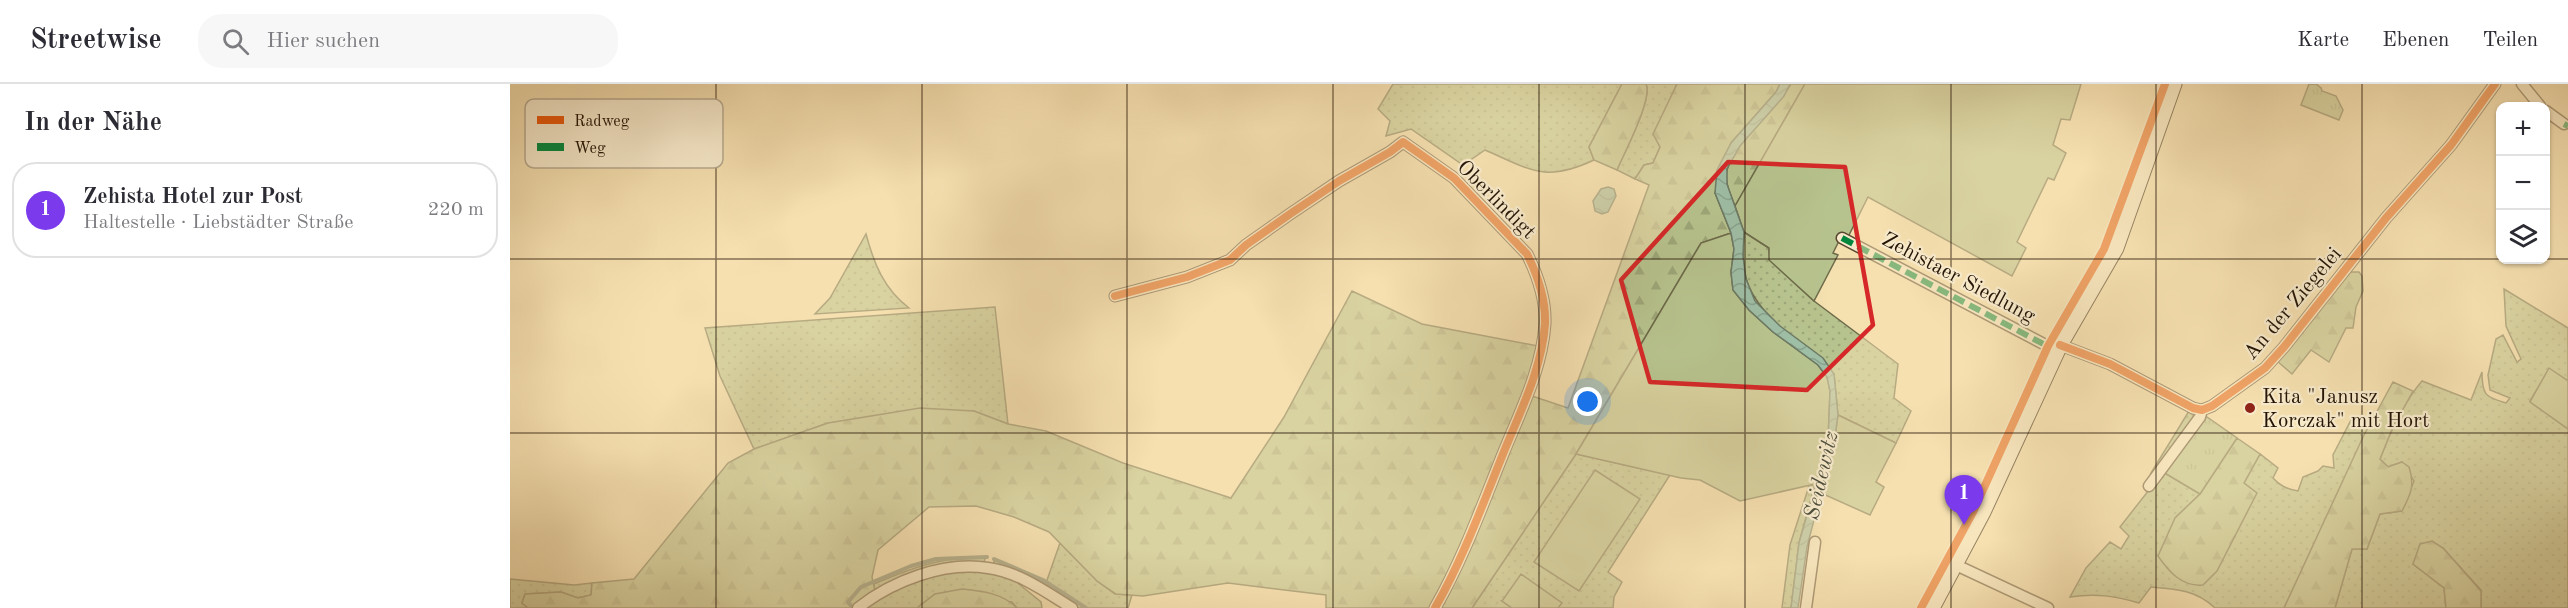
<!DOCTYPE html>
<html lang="de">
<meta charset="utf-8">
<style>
:root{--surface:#fff;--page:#f7f7f7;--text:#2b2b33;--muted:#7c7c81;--line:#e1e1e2;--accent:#7c3aed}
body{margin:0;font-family:"Old Standard TT",serif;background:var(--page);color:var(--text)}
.controls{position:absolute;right:18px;top:18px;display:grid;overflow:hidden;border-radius:12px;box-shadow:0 2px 4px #0004}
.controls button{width:54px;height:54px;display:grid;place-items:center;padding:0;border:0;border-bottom:2px solid var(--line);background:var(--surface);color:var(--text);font:30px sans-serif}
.you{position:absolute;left:1078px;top:318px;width:21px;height:21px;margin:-15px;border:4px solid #fff;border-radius:50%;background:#1a73e8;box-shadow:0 0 0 9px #1a73e833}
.badge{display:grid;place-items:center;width:39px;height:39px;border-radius:50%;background:var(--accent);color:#fff;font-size:20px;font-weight:700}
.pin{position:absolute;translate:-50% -50px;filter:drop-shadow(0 2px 3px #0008)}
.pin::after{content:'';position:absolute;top:32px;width:21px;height:18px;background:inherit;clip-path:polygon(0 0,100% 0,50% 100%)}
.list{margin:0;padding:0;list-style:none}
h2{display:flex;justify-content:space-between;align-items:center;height:78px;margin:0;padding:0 24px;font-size:26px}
h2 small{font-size:20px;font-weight:400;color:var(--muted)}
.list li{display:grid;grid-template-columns:39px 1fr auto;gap:18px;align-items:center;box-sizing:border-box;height:96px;margin:0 12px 12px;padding:0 12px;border:2px solid var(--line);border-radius:24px}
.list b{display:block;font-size:22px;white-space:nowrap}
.list p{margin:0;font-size:20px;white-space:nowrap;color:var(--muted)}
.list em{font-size:20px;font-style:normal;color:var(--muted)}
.icon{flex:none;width:33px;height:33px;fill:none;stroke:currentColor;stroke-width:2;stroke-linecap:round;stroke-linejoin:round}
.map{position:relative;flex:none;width:2058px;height:524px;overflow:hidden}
header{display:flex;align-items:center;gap:36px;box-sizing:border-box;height:84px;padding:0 30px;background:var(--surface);border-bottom:2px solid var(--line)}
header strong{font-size:28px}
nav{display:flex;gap:33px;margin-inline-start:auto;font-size:21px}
.search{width:420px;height:54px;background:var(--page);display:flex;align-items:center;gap:15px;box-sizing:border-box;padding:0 21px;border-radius:24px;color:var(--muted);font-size:22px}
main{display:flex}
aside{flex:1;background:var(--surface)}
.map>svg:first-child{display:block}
.grass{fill:url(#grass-dots);stroke:#6d6b4a;stroke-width:1.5}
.forest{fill:url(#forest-firs);stroke:#6d6b4a;stroke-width:1.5}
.park{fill:url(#park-tufts);stroke:#6d6b4a;stroke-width:1.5}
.garden{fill:#b7c38e;stroke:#6d6b4a;stroke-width:1.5}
.water{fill:url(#water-waves);stroke:#6d7a65;stroke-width:1.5}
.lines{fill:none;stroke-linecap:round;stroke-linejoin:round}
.stream{stroke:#6d7a65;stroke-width:4}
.street-casing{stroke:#584630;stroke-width:13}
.secondary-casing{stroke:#231305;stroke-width:17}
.street{stroke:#f8ebcc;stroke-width:10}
.secondary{stroke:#f8ebcc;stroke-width:15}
.quiet{stroke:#00873e;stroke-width:6;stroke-dasharray:12 6;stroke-linecap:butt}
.cycleway-casing{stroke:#f8ebcc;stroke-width:11}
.cycleway{stroke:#e8590c;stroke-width:8}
.marked{fill:none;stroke:#d62828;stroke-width:4.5;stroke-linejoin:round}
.grid{fill:none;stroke:#231305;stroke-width:1.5;stroke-opacity:0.55}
.poi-dot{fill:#8f2418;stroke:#f8ebcc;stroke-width:2}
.labels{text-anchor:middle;stroke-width:4.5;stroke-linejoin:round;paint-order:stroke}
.street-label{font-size:21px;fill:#231305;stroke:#f8ebcc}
.poi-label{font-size:21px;fill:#231305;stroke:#f8ebcc;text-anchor:start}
.water-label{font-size:22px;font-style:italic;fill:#4e4f3d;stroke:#f8ebcc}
.key{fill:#f8ebcc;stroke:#b8aa90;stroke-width:1.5}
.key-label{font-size:16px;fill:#231305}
</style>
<header>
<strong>Streetwise</strong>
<div class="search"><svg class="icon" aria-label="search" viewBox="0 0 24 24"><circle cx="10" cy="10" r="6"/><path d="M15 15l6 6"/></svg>Hier suchen</div>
<nav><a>Karte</a><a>Ebenen</a><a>Teilen</a></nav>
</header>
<main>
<aside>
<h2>In der Nähe<small></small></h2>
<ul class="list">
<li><span class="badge">1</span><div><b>Zehista Hotel zur Post</b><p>Haltestelle · Liebstädter Straße</p></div><em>220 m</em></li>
</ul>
</aside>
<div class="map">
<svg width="2058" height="524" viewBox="0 0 2058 524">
<defs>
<pattern id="grass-dots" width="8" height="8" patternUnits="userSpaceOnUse" patternTransform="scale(1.5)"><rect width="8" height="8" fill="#b7c38e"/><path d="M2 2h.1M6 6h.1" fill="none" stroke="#9da779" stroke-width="1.8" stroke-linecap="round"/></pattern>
<pattern id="forest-firs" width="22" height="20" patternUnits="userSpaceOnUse" patternTransform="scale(1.5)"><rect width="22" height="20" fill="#b7c38e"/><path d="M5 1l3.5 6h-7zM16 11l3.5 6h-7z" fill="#9da779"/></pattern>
<pattern id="park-tufts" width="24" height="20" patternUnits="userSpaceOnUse" patternTransform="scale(1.5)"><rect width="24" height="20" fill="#b7c38e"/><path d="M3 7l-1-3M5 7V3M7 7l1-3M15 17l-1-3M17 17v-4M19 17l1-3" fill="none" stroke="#9da779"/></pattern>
<pattern id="water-waves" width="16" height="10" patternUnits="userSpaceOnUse" patternTransform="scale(1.5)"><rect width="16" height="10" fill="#9ebea5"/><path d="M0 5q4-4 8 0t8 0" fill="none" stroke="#88a28d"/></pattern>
</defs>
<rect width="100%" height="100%" fill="#f5e0b0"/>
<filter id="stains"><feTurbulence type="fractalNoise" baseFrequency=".00333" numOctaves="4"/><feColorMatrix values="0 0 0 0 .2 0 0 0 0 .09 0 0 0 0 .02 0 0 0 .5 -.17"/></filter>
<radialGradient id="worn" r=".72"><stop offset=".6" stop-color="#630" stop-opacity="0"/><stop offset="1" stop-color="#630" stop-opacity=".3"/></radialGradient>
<path class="grass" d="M883,0H1112L1079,63L1084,76C1035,99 1021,86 975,66L953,81L901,45L876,52L880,37L868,25Z
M1136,0H1167L1144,50L1150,63L1143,79L1134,81L1125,95L1107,86C1114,69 1143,15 1136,0Z
M1234,148L1259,164L1260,176L1304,217L1388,280L1384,314L1401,327L1386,359L1328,331L1324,290C1297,266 1245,230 1236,194C1232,179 1233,163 1234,148Z
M356,150C364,180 374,205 399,224L305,230L320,214Z
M1994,205L2058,244V297L2039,285L2020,317L2058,345V524H1971V506L1933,464L1903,480L1934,504L1936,524H1825L1842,465H1857L1870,430L1891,427L1904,397L1892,378L1878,383L1870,375C1881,347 1893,319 1912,297L1961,316L1972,288C1972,311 1975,313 1996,319L2000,314L1980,306L1978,291L1986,255L1993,251L2007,278L2011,275L1996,242Z
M485,223L498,340L464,327L318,339L244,365L210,292L195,244Z
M1679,327L1684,332L1644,389H1641Z
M1842,334L1859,343L1774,524H1705C1686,506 1666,505 1641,503L1629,519C1605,512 1586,509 1560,513L1576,484L1600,458L1611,465L1619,452L1610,443L1653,388L1690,410L1665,434L1746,409L1734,399L1750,370L1768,384L1763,394C1770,402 1777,405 1788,407L1793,393L1808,387L1813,382L1824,384L1823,371Z
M1066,370L1160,391L1098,488L1112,498L1104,513L1103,524H1048L1051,519L992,517L1002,524H962Z
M1305,400L1289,459L1281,524H1272L1280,461L1299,402Z
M550,459L587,497L605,510L622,511L618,524H568L527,498L484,480V476L536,499Z
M448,474H475L474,479L365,507L364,500C392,488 418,478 448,474Z
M445,487L482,488L510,497L509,500L531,518L532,524H507L502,518L425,510L407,524H352C383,504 409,496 445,487Z
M0,495L64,501L82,499L81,511L68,514L51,508L15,510L12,519L18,524H0Z"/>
<path class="forest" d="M1112,0H1136C1143,15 1114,69 1107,86L1084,76L1079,63Z
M1167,0H1270L1266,8L1221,59L1205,109L1221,149L1191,159L1066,370L962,524H928L1019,311L1058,324L1139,101L1125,95L1134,81L1143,79L1150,63L1143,50Z
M1281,0H1295L1225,122C1221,111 1214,98 1217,86C1225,55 1265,29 1281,0Z
M1840,188H1849L1852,192L1853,207L1846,223L1843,244H1836L1819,278L1801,266L1782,290L1767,277Z
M842,207L912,240L1028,262L1025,282L946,475L921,524H816V511L718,499L633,512L606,510L587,497L539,448L504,433L466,422L419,423L368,466L362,493L365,507L342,524H18L12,519L15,510L51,508L68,514L81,511L82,499L124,495L218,379L244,365L318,339L410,324L464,327L498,340L536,347L613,379L721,414L774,333Z
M1883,298L1903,307L1882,345L1870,375L1878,383L1892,378L1899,383C1905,401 1901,410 1892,427L1870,430L1857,465H1842L1825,524H1774L1853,353Z
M1727,354L1750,370L1734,399L1747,409L1707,487L1693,501C1672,503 1659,488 1648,472L1665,434L1690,410Z
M1922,457L1933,464L1971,507V524H1936L1934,504L1903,480L1910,460Z
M452,505C472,507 492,509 507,524H407L425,510Z"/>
<path class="park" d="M1799,0H1806L1811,4L1812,7L1826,12L1833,26L1829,36L1791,21Z
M1693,333H1697L1727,354L1690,410L1653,388Z"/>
<path class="garden" d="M1295,0H1571L1560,36L1551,35L1543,61L1556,69L1544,96L1538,94L1507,158L1516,164L1502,192L1358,113L1338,153L1332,151L1323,169L1328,171L1304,217L1259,176V164L1234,148L1225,122Z
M1221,149L1224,165L1221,188L1223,206L1239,226L1263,248L1308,281L1317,293L1320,307L1318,358L1305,400L1230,417L1190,396L1171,394L1066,370L1191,159Z
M2039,284L2058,297V345L2020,318Z
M1328,331L1386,359L1366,398L1374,403L1360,431L1311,409L1324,359Z
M1085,386L1130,415L1069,507L1024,478Z
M1011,490L1052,519L1048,524H1002L992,517Z"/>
<path class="water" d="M1270,0H1280L1274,12L1230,62L1217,85V100L1234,148L1233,172L1236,195L1245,217L1270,242L1313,274L1324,290L1328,331L1324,359L1297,463L1288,524H1281L1289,459L1318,358L1320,307L1317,293L1308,281L1263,248L1239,226L1223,206L1221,188L1224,165L1221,149L1205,109L1207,86L1221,59L1266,8Z
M1098,103L1104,105L1106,112L1098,128L1092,130L1085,127L1083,117L1091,105Z"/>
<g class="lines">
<path class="stream" d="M484,475L533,496L576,524
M343,524L338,518L351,503L401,482L426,475L477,473"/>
<defs>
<path id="street" d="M2012,0L2030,22
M2036,27L2054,40
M1332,154L1547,267
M605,212L677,193L720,176L736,161L780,130L829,97L880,68L893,58L944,94L1017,170C1027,190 1036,216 1035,240C1032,285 1010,328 993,370C972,422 953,475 925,524
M1550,261L1600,280L1683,324L1692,326L1702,322L1755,284L1774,263L1876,134L1941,61L1985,0
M1639,402L1690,333L1692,326
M1446,481L1538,524
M348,524C382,497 434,477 478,484C509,488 536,508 562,524
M1296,524L1305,458"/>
<path id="secondary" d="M1422,524L1473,428L1550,261L1606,164L1664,0"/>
</defs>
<use href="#street" class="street-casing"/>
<use href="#secondary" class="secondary-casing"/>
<use href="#street" class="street"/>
<use href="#secondary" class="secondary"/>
<path class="quiet" d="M2054,40L2058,42
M1332,154L1541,264"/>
<defs>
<path id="cycleway" d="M605,212L677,193L720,176L736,161L780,130L829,97L880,68L893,58L944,94L1017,170C1027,190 1036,216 1035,240C1032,285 1010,328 993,370C972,422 953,475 925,524
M1550,261L1600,280L1683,324L1692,326L1702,322L1755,284L1774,263L1876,134L1941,61L1985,0
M1411,524L1463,428L1538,262L1594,165L1655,0"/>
</defs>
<use href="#cycleway" class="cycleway-casing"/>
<use href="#cycleway" class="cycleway"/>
</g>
<path d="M0 0H2058V524H0ZM1218,78L1335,83L1363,241L1297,306L1140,298L1111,196Z" fill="#f5e0b0" fill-opacity=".55" fill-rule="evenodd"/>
<path class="marked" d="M1218,78L1335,83L1363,241L1297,306L1140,298L1111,196Z"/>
<path class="grid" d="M206,0V524M412,0V524M617,0V524M823,0V524M1029,0V524M1235,0V524M1441,0V524M1646,0V524M1852,0V524M0,175H1990M2036,175H2058M0,349H2058"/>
<circle class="poi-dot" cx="1740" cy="324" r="6"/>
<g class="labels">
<g class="street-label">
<text transform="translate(987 115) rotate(45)" y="7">Oberlindigt</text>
<text transform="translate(1449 193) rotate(28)" y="7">Zehistaer Siedlung</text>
<text transform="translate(1782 219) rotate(-50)" y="7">An der Ziegelei</text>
</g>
<g class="poi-label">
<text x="1752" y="319">Kita "Janusz<tspan x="1752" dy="24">Korczak" mit Hort</tspan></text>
</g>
<g class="water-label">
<text transform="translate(1310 391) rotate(-77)" y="8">Seidewitz</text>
</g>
</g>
<rect x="15" y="15" width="198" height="69" rx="9" class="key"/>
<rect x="27" y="32" width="27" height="8" fill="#e8590c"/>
<rect x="27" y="59" width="27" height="8" fill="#00873e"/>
<g class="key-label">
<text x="64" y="42">Radweg</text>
<text x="64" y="69">Weg</text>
</g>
<rect width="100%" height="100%" filter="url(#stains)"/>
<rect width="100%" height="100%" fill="url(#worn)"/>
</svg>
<div class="controls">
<button>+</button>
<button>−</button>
<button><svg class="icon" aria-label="layers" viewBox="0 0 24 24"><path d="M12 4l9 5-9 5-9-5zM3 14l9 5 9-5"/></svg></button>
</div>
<div class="you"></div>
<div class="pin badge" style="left:1454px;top:441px">1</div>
</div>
</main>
